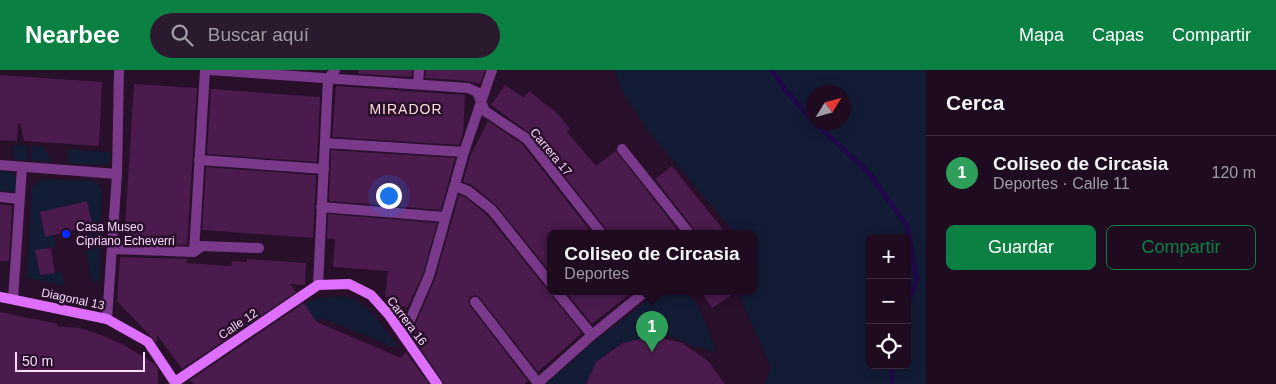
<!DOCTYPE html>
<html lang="es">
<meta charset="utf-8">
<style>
:root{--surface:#1e0b20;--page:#2b192d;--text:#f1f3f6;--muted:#a19ba5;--line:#3c2b3e;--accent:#0b8043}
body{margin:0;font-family:Helvetica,sans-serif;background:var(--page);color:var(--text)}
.controls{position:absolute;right:15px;bottom:15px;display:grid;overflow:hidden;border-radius:8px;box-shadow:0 2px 12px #0003}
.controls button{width:45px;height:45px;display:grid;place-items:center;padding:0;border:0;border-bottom:1px solid var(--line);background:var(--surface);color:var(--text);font:25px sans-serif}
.compass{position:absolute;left:806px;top:15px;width:45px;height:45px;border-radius:50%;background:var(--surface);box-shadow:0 2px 12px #0003;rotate:53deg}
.scale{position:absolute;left:15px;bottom:12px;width:130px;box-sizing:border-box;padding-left:5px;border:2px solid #fad9ff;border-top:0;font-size:14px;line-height:18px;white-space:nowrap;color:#fad9ff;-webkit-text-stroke:4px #280f2a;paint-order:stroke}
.you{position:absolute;left:388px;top:125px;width:18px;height:18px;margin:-12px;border:4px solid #fff;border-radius:50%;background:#1a73e8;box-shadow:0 0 0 8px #1a73e833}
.badge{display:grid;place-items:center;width:32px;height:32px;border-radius:50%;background:var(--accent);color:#fff;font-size:16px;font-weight:700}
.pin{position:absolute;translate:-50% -41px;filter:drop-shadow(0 1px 2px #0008)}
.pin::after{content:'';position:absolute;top:26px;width:18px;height:15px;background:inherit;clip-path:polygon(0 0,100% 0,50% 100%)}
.popup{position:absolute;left:547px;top:160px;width:210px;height:65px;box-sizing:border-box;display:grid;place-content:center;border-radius:8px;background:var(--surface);filter:drop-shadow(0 1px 4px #0005);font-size:16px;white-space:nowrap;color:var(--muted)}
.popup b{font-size:19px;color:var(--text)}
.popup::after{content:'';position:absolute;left:50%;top:100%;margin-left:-10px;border:10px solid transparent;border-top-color:var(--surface)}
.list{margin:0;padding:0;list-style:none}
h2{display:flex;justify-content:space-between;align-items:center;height:65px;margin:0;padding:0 20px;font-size:21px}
h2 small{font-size:16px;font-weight:400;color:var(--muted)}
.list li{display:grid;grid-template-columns:32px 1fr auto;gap:15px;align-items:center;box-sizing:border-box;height:75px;padding:0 20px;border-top:1px solid var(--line)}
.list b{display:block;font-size:19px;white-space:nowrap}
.list p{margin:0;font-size:16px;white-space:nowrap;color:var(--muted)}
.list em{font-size:16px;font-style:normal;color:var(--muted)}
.actions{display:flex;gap:10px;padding:15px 20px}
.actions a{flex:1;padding:11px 0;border:1px solid var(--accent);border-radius:8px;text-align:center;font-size:18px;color:var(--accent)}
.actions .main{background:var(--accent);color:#fff}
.icon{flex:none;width:28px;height:28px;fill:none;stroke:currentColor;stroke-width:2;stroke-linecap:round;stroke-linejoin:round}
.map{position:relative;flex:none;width:926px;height:314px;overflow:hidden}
header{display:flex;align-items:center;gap:30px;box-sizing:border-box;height:70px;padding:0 25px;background:var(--accent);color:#fff}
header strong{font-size:24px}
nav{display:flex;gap:28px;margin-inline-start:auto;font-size:18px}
.search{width:350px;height:45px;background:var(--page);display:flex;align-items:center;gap:12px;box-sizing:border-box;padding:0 18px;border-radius:28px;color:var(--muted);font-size:19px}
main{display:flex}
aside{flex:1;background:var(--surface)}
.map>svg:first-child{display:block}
.green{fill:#121c35;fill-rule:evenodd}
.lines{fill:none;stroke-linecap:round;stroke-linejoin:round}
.stream{stroke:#22084a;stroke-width:5}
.building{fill:#4a1b4c}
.lane{stroke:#7a398b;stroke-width:10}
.street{stroke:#7a398b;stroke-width:10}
.secondary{stroke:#df70ff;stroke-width:10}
.poi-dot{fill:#052bff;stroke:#280f2a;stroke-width:2}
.labels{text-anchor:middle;stroke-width:5;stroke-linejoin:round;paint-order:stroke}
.street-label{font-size:12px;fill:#fad9ff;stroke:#280f2a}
.poi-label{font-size:12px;fill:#fad9ff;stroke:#280f2a;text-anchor:start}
.neighbourhood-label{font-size:14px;letter-spacing:1px;fill:#ffdfdb;stroke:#280f2a}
</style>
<header>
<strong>Nearbee</strong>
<div class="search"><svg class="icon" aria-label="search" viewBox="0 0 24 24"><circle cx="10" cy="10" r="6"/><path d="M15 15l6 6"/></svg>Buscar aquí</div>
<nav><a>Mapa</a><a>Capas</a><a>Compartir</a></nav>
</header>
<main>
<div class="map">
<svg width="926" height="314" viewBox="0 0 926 314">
<rect width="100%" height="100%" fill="#280f2a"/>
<path class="green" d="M615,0H926V314H765L771,298L739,224V221H753V163H735L649,62L622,20ZM814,22H844V52H814ZM870,168H907V295H870Z
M13,75H27V91L13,89Z
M31,76H43L52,92L31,91Z
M67,79L110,82V91L107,95L68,93Z
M0,101L12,102L17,106L16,119L13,122L0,121Z
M41,109L93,111L99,115L102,120L100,210L92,212L82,159L93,156L87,131L40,143L45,167L53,165L56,176L35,181L40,205L62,202L65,216L29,208L27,206L32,118Z
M660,221H685C702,235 709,262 716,283L699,276L696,279C683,268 670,266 654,264L653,266L622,273L596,292L586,314H546L596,270Z
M344,226C370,233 382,256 397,276L396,278L322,248L317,252L305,234L318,228Z"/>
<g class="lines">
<path class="stream" d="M772,0L786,21L814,52
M814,52L869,103L907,156L917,210L907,235
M892,314L893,295"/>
</g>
<path class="building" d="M359,0H412V7L358,4Z
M426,0H485L480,14L468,11L425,8Z
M0,5L102,12L99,76L24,71L20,53L18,54L17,71L0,70Z
M134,14L197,18L187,175L124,173Z
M505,15L524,28L529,21L558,44L570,59L567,62L596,96L616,81L680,163H608L606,159L532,65L491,35Z
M336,16L465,25L463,64L459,75L332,67Z
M211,19L320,27L317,92L207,84Z
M488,51L522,74L592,163H551V203L497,136L472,115L463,112L470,86Z
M331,80L455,88L441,140L329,131Z
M672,96L691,120L726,163H696L694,159L655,109Z
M206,97L316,105L313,168L202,160Z
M459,125L465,127L487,145L546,218L549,221L551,225L582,263L538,302L480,228L475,225L470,227L468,232L470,236L528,311L524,314H444L415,270L418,266L412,262L435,209Z
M87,131L93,156L45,167L40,142Z
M0,134L12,136L9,191H0Z
M328,144L437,153L423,204L408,237L394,236V228L385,227L388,201L333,197L335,169H327Z
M51,178L55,203L40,205L35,180Z
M120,187L187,189L186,193L231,196L232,191L247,192V189L306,193L305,215L290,214L296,222L182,299L157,265V273L117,231Z
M565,221H633L592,254Z
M701,221H738L712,238Z
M304,233L317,252L401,288L406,282L429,314H194L190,310Z
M0,242L58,254L57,256L80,258L101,265L124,275L155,294L158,299V314H0Z
M653,266L682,273L708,291L725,314H586L596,292L623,273Z"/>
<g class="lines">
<path class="lane" d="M622,79L689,163"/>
<path class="street" d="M208,0L468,18L477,22L485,41L527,69L601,163
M418,14L419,0
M325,73L464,82
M199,90L324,99
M0,95L117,104
M455,116L468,121L492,140L551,214
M0,127L20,129
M321,137L445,147
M112,179L194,182L202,176L259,178
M194,182L205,0
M318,215L328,9L335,0
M556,221L592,265
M13,229L22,97
M475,232L538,313
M107,249L117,104L119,0
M404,264L429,206L464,82L492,0
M537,314L592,265L646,221"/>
<path class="secondary" d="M0,227L107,249L148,272L176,314
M175,312L318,215L349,214L371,225L389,245L437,314"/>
</g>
<circle class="poi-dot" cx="66" cy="164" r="5"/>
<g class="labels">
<g class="street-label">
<text transform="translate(551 82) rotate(50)" y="4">Carrera 17</text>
<text transform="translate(73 229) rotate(12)" y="4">Diagonal 13</text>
<text transform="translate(407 251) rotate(53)" y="4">Carrera 16</text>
<text transform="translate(238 254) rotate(-34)" y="4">Calle 12</text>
</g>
<g class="poi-label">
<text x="76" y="161">Casa Museo<tspan x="76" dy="14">Cipriano Echeverri</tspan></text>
</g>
<g class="neighbourhood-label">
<text x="406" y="44">MIRADOR</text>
</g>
</g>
</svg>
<div class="controls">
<button>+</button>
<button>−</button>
<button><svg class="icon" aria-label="locate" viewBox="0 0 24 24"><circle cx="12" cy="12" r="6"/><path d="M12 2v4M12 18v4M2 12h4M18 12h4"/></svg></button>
</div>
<svg class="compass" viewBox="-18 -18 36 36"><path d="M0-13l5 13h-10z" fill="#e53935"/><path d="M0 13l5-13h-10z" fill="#a19ba5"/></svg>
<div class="scale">50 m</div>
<div class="you"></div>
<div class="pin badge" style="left:652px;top:282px;background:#2e9e5b">1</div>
<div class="popup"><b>Coliseo de Circasia</b>Deportes</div>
</div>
<aside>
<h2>Cerca<small></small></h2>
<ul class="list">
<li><span class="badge" style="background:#2e9e5b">1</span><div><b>Coliseo de Circasia</b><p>Deportes · Calle 11</p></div><em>120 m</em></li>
</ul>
<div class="actions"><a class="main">Guardar</a><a>Compartir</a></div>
</aside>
</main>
